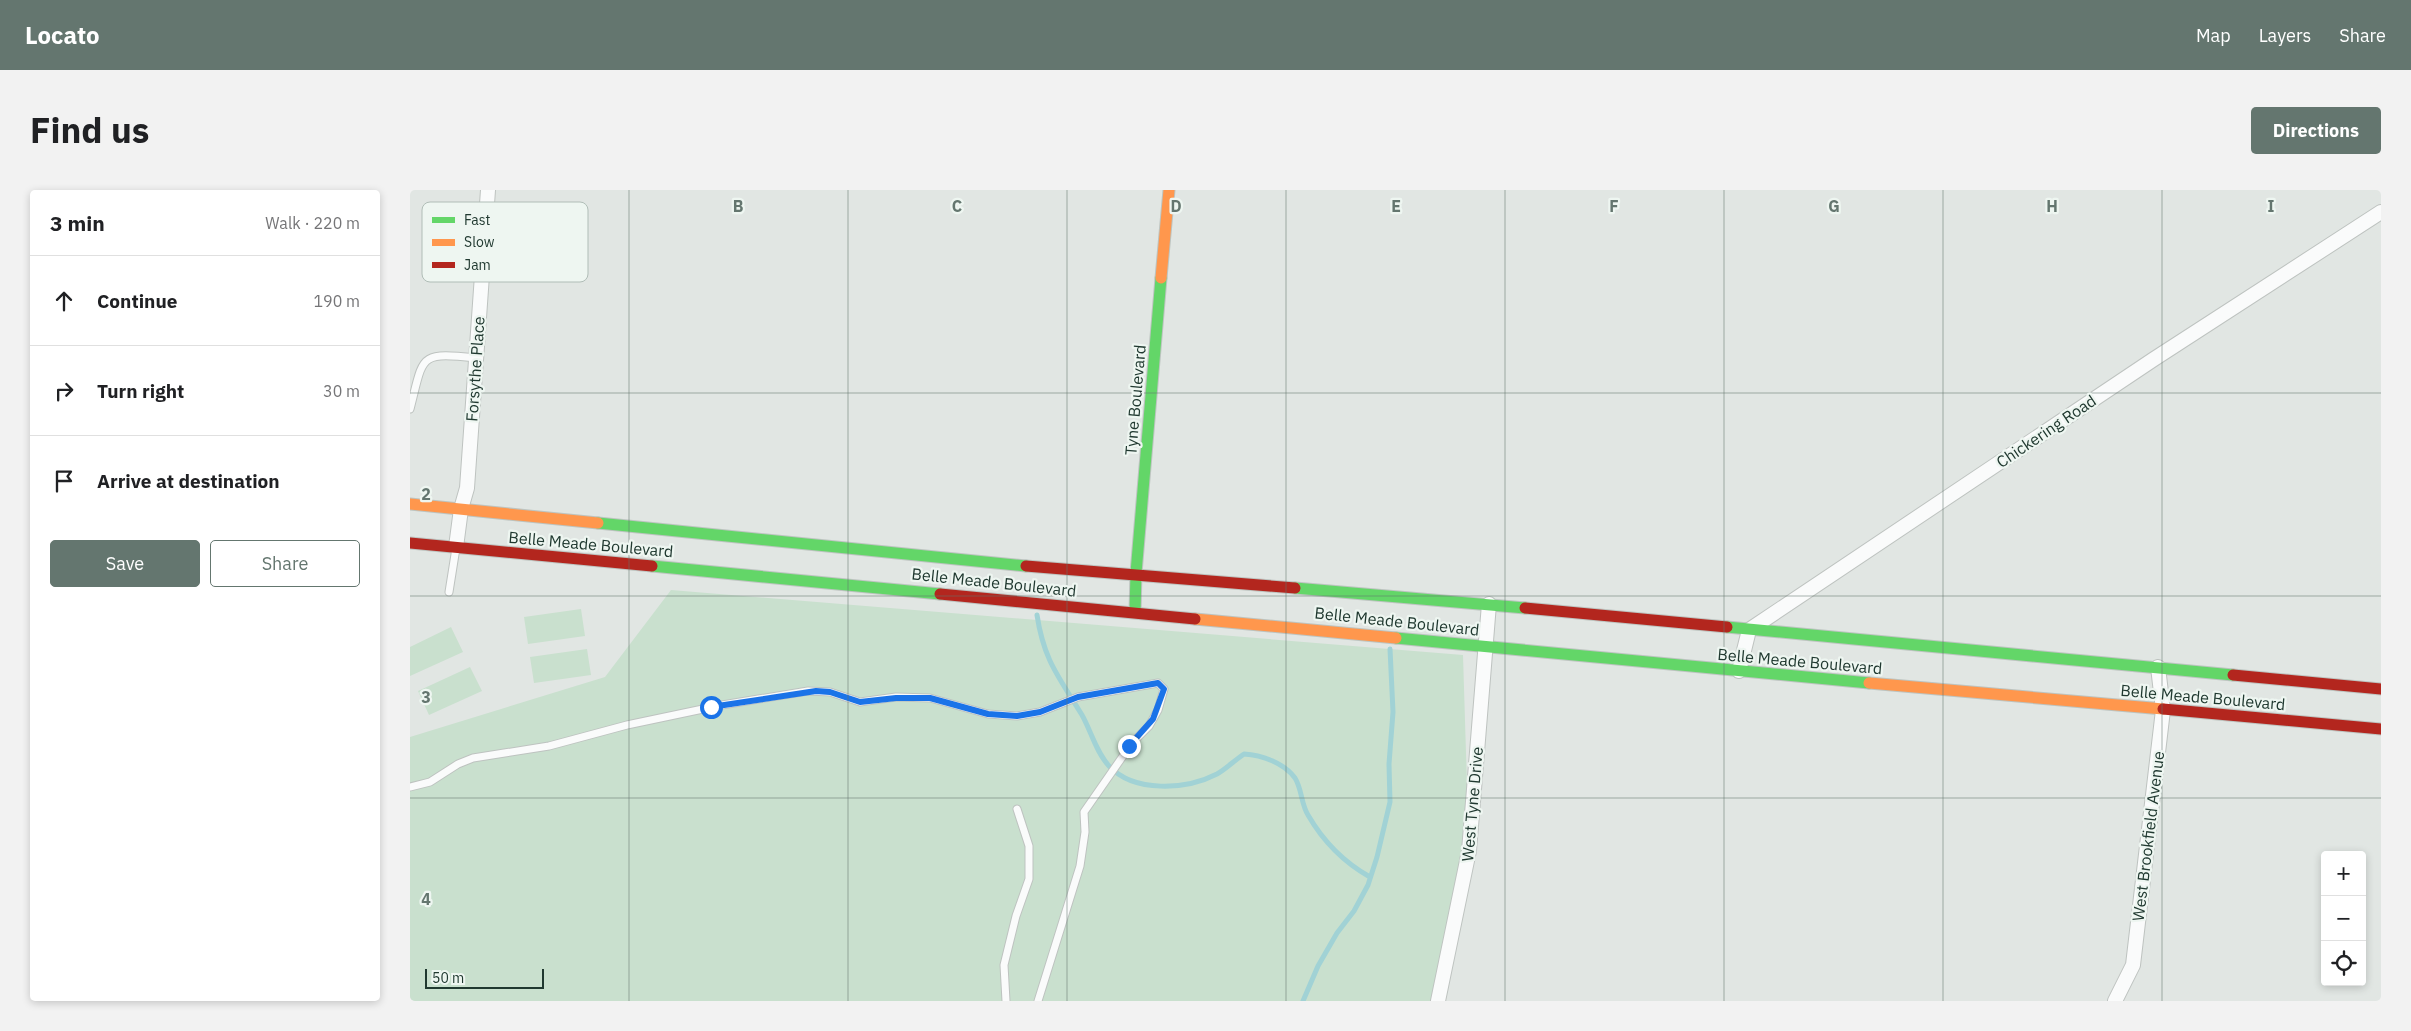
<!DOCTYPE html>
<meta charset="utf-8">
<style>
:root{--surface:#fff;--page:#f2f2f2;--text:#202124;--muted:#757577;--line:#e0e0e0;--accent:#64766f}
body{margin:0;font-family:"IBM Plex Sans",sans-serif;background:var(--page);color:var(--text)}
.controls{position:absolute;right:15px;bottom:15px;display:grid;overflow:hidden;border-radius:5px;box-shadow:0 2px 8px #0003}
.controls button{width:45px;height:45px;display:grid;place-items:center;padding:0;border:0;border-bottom:1px solid var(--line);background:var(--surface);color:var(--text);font:25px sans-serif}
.scale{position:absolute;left:15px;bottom:12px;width:119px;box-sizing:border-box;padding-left:5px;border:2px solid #203930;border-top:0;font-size:14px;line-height:18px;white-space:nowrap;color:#203930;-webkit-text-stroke:4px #eef6f1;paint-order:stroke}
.stop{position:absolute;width:15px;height:15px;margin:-11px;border:4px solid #1a73e8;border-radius:50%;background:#fff}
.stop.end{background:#1a73e8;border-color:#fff;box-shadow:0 1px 5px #0008}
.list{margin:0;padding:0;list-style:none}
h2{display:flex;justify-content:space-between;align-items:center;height:65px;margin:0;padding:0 20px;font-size:21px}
h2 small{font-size:16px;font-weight:400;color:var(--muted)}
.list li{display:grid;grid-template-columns:32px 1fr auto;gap:15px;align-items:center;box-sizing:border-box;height:90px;padding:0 20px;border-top:1px solid var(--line)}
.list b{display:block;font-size:19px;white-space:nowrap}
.list em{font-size:16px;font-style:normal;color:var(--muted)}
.actions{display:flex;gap:10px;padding:15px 20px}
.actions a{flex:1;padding:11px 0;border:1px solid var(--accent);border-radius:5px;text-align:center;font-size:18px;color:var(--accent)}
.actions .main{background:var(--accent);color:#fff}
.icon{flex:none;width:28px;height:28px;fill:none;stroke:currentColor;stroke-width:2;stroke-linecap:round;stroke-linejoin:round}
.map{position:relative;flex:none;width:1971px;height:811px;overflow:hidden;border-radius:5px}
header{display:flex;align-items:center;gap:30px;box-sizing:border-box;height:70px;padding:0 25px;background:var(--accent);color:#fff}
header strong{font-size:24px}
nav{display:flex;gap:28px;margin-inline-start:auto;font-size:18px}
.intro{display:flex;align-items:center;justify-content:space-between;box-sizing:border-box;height:120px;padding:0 30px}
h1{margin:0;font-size:35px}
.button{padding:12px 22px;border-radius:5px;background:var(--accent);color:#fff;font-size:18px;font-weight:700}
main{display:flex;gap:30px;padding:0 30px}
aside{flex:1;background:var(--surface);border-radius:5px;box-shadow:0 2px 8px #0003}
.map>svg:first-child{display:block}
.green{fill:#c9e0ce}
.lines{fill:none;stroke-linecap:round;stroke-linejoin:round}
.stream{stroke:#a1d2d5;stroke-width:5}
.lane-casing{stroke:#bec3c0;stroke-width:9}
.street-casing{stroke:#bec3c0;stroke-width:16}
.fast-casing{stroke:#bdc4c0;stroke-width:13}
.slow-casing{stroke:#bdc4c0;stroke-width:13}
.jam-casing{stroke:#bdc4c0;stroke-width:13}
.lane{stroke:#fafbfb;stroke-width:7}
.street{stroke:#fafbfb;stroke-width:14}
.fast{stroke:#63d668;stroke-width:11}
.slow{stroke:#ff974d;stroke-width:11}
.jam{stroke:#b3261e;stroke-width:11}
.route{stroke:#1a73e8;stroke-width:6}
.grid{fill:none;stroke:#64766f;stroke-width:1;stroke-opacity:0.55}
.labels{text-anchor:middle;stroke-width:4.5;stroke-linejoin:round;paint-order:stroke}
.street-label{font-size:16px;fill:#203930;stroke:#eef6f1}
.key{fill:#eef6f1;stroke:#b0bdb7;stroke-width:1}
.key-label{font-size:14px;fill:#203930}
.grid-label{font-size:16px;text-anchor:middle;font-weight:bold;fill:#64766f;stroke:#eef6f1;stroke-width:4.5;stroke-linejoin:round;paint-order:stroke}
</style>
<header>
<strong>Locato</strong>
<nav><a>Map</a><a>Layers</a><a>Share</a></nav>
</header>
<div class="intro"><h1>Find us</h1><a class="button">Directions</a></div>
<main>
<aside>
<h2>3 min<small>Walk · 220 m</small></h2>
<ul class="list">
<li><svg class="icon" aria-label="ahead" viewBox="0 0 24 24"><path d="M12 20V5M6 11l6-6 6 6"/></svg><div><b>Continue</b></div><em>190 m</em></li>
<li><svg class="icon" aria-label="right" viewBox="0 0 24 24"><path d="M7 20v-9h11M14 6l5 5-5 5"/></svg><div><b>Turn right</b></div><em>30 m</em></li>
<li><svg class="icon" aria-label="arrive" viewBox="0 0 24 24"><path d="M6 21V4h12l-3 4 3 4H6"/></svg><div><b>Arrive at destination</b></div></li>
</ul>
<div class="actions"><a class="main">Save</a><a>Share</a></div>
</aside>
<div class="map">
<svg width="1971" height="811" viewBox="0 0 1971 811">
<rect width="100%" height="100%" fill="#e1e6e3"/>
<path class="green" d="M261,400L1053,465L1059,661L1028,811H0V547L195,487Z
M171,419L175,446L118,454L114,427Z
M41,437L53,462L0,486V457Z
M177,459L181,485L124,493L120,467Z
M60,477L72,501L19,525L8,501Z"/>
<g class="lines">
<path class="stream" d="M627,425C634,471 649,487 672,525C681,541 686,562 699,576C724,603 776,600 807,584C816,579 825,570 834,564C852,565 874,573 885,588C892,599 891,614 898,625C913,651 935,673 960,687
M893,811L908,776L927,743L944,721L958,695L967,667L980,612L979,574L983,522L980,459"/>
<defs>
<path id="lane" d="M0,219C14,165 8,162 66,168
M39,402L46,358
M0,597L20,592L48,574L63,568L139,556L217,535L312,515L398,501L420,502L450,512L486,507L520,508L578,524L607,526L630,522L668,507L748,493L754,499L748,520L739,536L722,553L674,622L675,642L670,676L628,811
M596,811L594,775L606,726L619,689V656L607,619"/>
<path id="street" d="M46,357L51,319L57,298L78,0
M1329,481L1339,440L1744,169L1971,22
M1028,811L1059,661L1079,414
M1705,811L1723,775L1753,520L1748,477"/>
<path id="fast" d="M188,333L616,376
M242,376L530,404
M885,398L1115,418
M725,422L726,383L751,88
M1317,437L1823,485
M986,448L1459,493"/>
<path id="slow" d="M751,88L759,0
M0,314L188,333
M785,429L986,448
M1459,493L1753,519"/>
<path id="jam" d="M0,353L242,376
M616,376L885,398
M530,404L785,429
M1115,418L1317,437
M1823,485L1971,499
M1753,519L1971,539"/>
</defs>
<use href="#lane" class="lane-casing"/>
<use href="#street" class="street-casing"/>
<use href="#fast" class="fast-casing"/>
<use href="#slow" class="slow-casing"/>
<use href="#jam" class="jam-casing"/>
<use href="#lane" class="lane"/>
<use href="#street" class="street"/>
<use href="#fast" class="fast"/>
<use href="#slow" class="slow"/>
<use href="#jam" class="jam"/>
</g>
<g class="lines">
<path class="route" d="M301,517L406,501L420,502L450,512L486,508H520L578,524L607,526L630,522L668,507L748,493L754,499L743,529L719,556"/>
</g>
<path class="grid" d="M219,0V811M438,0V811M657,0V811M876,0V811M1095,0V811M1314,0V811M1533,0V811M1752,0V811M0,203H1971M0,406H1971M0,608H1971"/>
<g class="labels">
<g class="street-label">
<text transform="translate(65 179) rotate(-86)" y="6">Forsythe Place</text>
<text transform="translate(725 210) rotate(-85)" y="6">Tyne Boulevard</text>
<text transform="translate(1636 241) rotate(-34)" y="6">Chickering Road</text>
<text transform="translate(181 354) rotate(5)" y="6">Belle Meade Boulevard</text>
<text transform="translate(584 392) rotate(6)" y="6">Belle Meade Boulevard</text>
<text transform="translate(987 431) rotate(6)" y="6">Belle Meade Boulevard</text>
<text transform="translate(1390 471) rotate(5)" y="6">Belle Meade Boulevard</text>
<text transform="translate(1793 507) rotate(5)" y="6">Belle Meade Boulevard</text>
<text transform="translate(1062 614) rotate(-85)" y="6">West Tyne Drive</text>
<text transform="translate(1738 646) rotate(-83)" y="6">West Brookfield Avenue</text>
</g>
</g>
<rect x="12" y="12" width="166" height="80" rx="8" class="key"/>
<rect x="22" y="27" width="23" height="6" fill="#63d668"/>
<rect x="22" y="49" width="23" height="7" fill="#ff974d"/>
<rect x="22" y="72" width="23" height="6" fill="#b3261e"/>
<g class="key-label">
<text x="54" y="35">Fast</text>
<text x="54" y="57">Slow</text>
<text x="54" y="80">Jam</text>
</g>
<g class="grid-label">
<text x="328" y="22">B</text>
<text x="547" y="22">C</text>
<text x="766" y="22">D</text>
<text x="986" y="22">E</text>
<text x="1204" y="22">F</text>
<text x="1424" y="22">G</text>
<text x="1642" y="22">H</text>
<text x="1861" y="22">I</text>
<text x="16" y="310">2</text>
<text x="16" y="513">3</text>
<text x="16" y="715">4</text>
</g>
</svg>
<div class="controls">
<button>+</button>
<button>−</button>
<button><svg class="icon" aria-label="locate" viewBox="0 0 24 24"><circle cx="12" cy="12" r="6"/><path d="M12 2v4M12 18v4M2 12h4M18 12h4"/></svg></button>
</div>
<div class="scale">50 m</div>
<div class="stop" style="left:301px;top:517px"></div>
<div class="stop end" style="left:719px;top:556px"></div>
</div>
</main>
